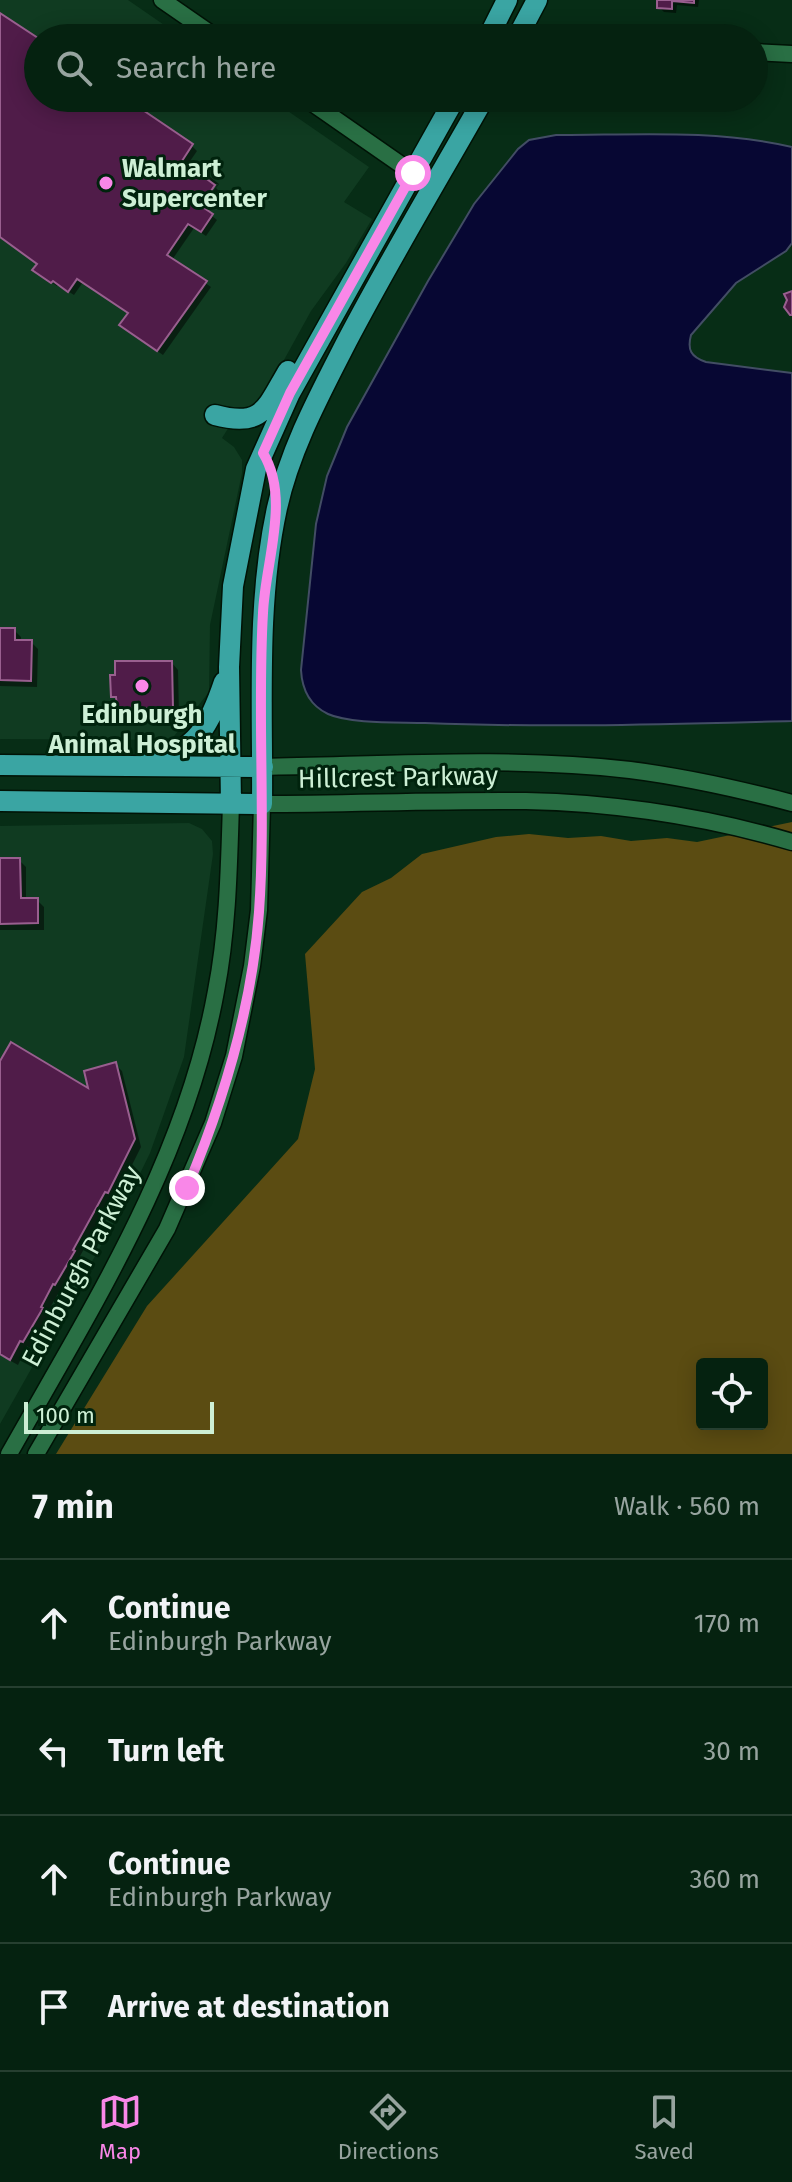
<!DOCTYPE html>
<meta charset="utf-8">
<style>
:root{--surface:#052210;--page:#132f1e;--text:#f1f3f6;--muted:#97a49f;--line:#263f30;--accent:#f987e8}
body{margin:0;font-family:"Fira Sans",sans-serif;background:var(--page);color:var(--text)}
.controls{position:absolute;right:24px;bottom:24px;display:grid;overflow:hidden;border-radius:8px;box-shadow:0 4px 20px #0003}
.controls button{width:72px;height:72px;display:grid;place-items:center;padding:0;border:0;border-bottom:2px solid var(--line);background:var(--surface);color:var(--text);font:40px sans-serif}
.scale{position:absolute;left:24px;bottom:20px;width:190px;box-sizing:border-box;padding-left:8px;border:4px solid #cdefd5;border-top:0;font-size:22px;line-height:28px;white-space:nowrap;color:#cdefd5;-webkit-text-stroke:6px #00230d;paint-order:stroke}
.stop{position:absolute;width:24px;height:24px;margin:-18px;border:6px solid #f987e8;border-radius:50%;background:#fff}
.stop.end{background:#f987e8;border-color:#fff;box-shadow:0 2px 8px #0008}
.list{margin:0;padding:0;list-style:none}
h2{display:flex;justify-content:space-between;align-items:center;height:104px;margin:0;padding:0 32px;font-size:34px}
h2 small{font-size:26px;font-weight:400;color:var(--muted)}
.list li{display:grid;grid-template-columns:52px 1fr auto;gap:24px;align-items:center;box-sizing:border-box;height:128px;padding:0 32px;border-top:2px solid var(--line)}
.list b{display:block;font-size:30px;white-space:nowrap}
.list p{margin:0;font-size:26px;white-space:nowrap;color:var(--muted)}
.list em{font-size:26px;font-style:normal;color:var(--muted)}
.icon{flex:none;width:44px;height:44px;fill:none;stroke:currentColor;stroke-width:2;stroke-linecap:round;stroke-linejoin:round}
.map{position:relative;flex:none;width:792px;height:1454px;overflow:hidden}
.search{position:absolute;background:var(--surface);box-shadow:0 4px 20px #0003;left:24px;right:24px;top:24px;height:88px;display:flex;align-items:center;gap:20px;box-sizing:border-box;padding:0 28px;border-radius:44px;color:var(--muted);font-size:30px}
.sheet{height:616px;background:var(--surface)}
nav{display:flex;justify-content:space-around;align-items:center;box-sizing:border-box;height:112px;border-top:2px solid var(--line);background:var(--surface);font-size:22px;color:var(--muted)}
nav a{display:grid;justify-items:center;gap:4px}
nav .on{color:var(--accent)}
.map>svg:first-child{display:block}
.built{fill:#103b21}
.green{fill:#5b4c12;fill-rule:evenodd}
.water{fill:#070733;stroke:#424d64;stroke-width:2}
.shadow{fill:#0007;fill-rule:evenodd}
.building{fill:#501c49;stroke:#995f8f;stroke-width:2}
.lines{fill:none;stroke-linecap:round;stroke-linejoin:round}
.minor-casing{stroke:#011306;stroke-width:19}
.major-casing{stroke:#011306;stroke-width:23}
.minor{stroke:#296f44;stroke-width:16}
.major{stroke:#3aa5a3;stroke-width:20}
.route{stroke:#f987e8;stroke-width:10}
.poi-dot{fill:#f987e8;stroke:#00230d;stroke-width:3}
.labels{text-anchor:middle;stroke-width:6;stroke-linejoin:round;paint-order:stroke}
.poi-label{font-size:26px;font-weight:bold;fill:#cdefd5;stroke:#00230d;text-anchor:start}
.street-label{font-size:26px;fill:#cdefd5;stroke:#00230d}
</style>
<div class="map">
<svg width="792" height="1454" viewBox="0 0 792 1454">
<rect width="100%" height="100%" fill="#072d16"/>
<path class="built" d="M0,0H128L183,38H38V98H269L369,167L344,202L372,219L346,263L311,311L279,369L256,403L247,409L241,408L222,438L234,447L242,460V473L210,625L209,692L171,740L0,739Z
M189,823L202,829L212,841L213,854L184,1057L150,1153L128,1198L0,1424V826Z"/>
<path class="green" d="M792,822V1454H56L147,1306L298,1139L315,1069L305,954L362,892L391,878L422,854L496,837L529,834L568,838L601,836L631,841L667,838L697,842ZM702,1364H762V1424H702Z"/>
<path class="water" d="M556,135C635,135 715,129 792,147V243L786,251L736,283L691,335C687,350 691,357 706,362L792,373V721C670,724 547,728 425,723C400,722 350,724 328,714C309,705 302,689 301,670L316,524L327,476L347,427L428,281L474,204L518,149L529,140Z"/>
<path class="shadow" d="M659,0H699L698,7L677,5L676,13L664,12L659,7Z
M0,16L38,41V98H124L192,146L197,151L186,167L211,184L212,182L204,172L219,184L216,188L219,191L206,211L217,220L206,236L194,228L172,260L211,287L163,355L127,330L129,314L83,282L74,295L58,285L57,286L40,275L39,264L0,237ZM214,184H218L197,215L194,213Z
M81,32L90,38H77Z
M0,630H14L21,637V642H31L38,649L37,687L0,686Z
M172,663L178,670L179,714H125L119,708L118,702L113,696Z
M0,860H19L26,867V900H37L44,907V930H0Z
M115,1064L122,1071L141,1147L115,1199L112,1198L79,1258L80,1260L63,1291L60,1290L46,1315L48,1317L30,1348L27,1346L18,1365L0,1355V1066L92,1092Z"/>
<path class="building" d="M657,0H694V3L672,1V9L657,8Z
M0,13L38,38V98H125L193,144L182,161L215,185L201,206L213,214L201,232L188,224L167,255L207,281L157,351L119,325L128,313L77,279L68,292L53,281L51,283L32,270L37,264L0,237Z
M792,291V315H790L784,307L787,300L784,294Z
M0,628H15V640H32L31,681L0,680Z
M115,661H172L173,708H117L116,697H111L110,675H115Z
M0,858H20L21,898H38V923L0,924Z
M11,1042L88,1088L84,1071L116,1062L135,1139L108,1193L105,1192L73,1250L75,1251L55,1285L53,1284L41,1307L43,1308L23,1342L20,1341L10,1360L0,1354V1061Z"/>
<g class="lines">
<defs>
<path id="minor" d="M162,0L217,38
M754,52L792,54
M305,98L433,187
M263,767C384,765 509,756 630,770C685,777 739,789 792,803
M9,1454C93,1305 185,1162 216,991C228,929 229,866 231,803
M36,1454L167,1229L213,1123L234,1056L252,966L259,910L262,804C350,804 438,800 526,801C615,803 707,817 792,842"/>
<path id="major" d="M488,38L507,0
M517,38L537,0
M215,415C263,428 266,408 288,371
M150,761C197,752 210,724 224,682
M0,765L263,767
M0,801L262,804C263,705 256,605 277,508C290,449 320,394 347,341C390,259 438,179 484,98
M231,803L229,667L233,586L256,469L290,393L455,98"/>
</defs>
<use href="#minor" class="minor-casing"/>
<use href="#major" class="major-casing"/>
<use href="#minor" class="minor"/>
<use href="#major" class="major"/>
</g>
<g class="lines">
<path class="route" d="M187,1188C224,1100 252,1008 259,912C266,813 257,713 263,613C265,562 291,499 263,453L290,393L413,173"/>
</g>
<g class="poi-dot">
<circle cx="106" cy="183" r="8"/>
<circle cx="142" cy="686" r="8"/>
</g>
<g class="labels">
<g class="poi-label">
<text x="122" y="177">Walmart<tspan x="122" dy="30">Supercenter</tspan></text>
<text x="142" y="723" text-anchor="middle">Edinburgh<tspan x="142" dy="30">Animal Hospital</tspan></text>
</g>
<g class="street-label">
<text transform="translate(398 777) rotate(-1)" y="9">Hillcrest Parkway</text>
<text transform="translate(81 1266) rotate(-62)" y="9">Edinburgh Parkway</text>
</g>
</g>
</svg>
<div class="controls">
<button><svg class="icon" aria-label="locate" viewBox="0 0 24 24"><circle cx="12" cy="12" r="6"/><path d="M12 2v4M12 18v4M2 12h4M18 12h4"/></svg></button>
</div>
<div class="scale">100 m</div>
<div class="stop" style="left:413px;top:173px"></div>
<div class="stop end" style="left:187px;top:1188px"></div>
<div class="search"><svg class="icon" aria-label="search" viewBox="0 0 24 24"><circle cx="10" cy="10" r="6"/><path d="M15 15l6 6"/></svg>Search here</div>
</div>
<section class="sheet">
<h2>7 min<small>Walk · 560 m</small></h2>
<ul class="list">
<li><svg class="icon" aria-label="ahead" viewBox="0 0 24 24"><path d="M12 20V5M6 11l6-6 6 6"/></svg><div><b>Continue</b><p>Edinburgh Parkway</p></div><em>170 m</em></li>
<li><svg class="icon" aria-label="left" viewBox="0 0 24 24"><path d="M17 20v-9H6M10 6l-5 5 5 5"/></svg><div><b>Turn left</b></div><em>30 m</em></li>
<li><svg class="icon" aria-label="ahead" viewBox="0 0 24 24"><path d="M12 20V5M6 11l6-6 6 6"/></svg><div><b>Continue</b><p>Edinburgh Parkway</p></div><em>360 m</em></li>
<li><svg class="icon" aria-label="arrive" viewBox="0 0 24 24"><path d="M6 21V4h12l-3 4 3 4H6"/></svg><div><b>Arrive at destination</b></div></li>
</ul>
</section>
<nav>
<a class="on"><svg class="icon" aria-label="map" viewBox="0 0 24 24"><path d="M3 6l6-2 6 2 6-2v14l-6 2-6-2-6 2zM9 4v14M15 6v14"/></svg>Map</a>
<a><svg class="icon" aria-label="directions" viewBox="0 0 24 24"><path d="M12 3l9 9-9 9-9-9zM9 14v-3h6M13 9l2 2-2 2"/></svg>Directions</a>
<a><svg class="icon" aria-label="saved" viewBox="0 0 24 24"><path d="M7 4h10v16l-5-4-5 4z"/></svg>Saved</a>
</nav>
